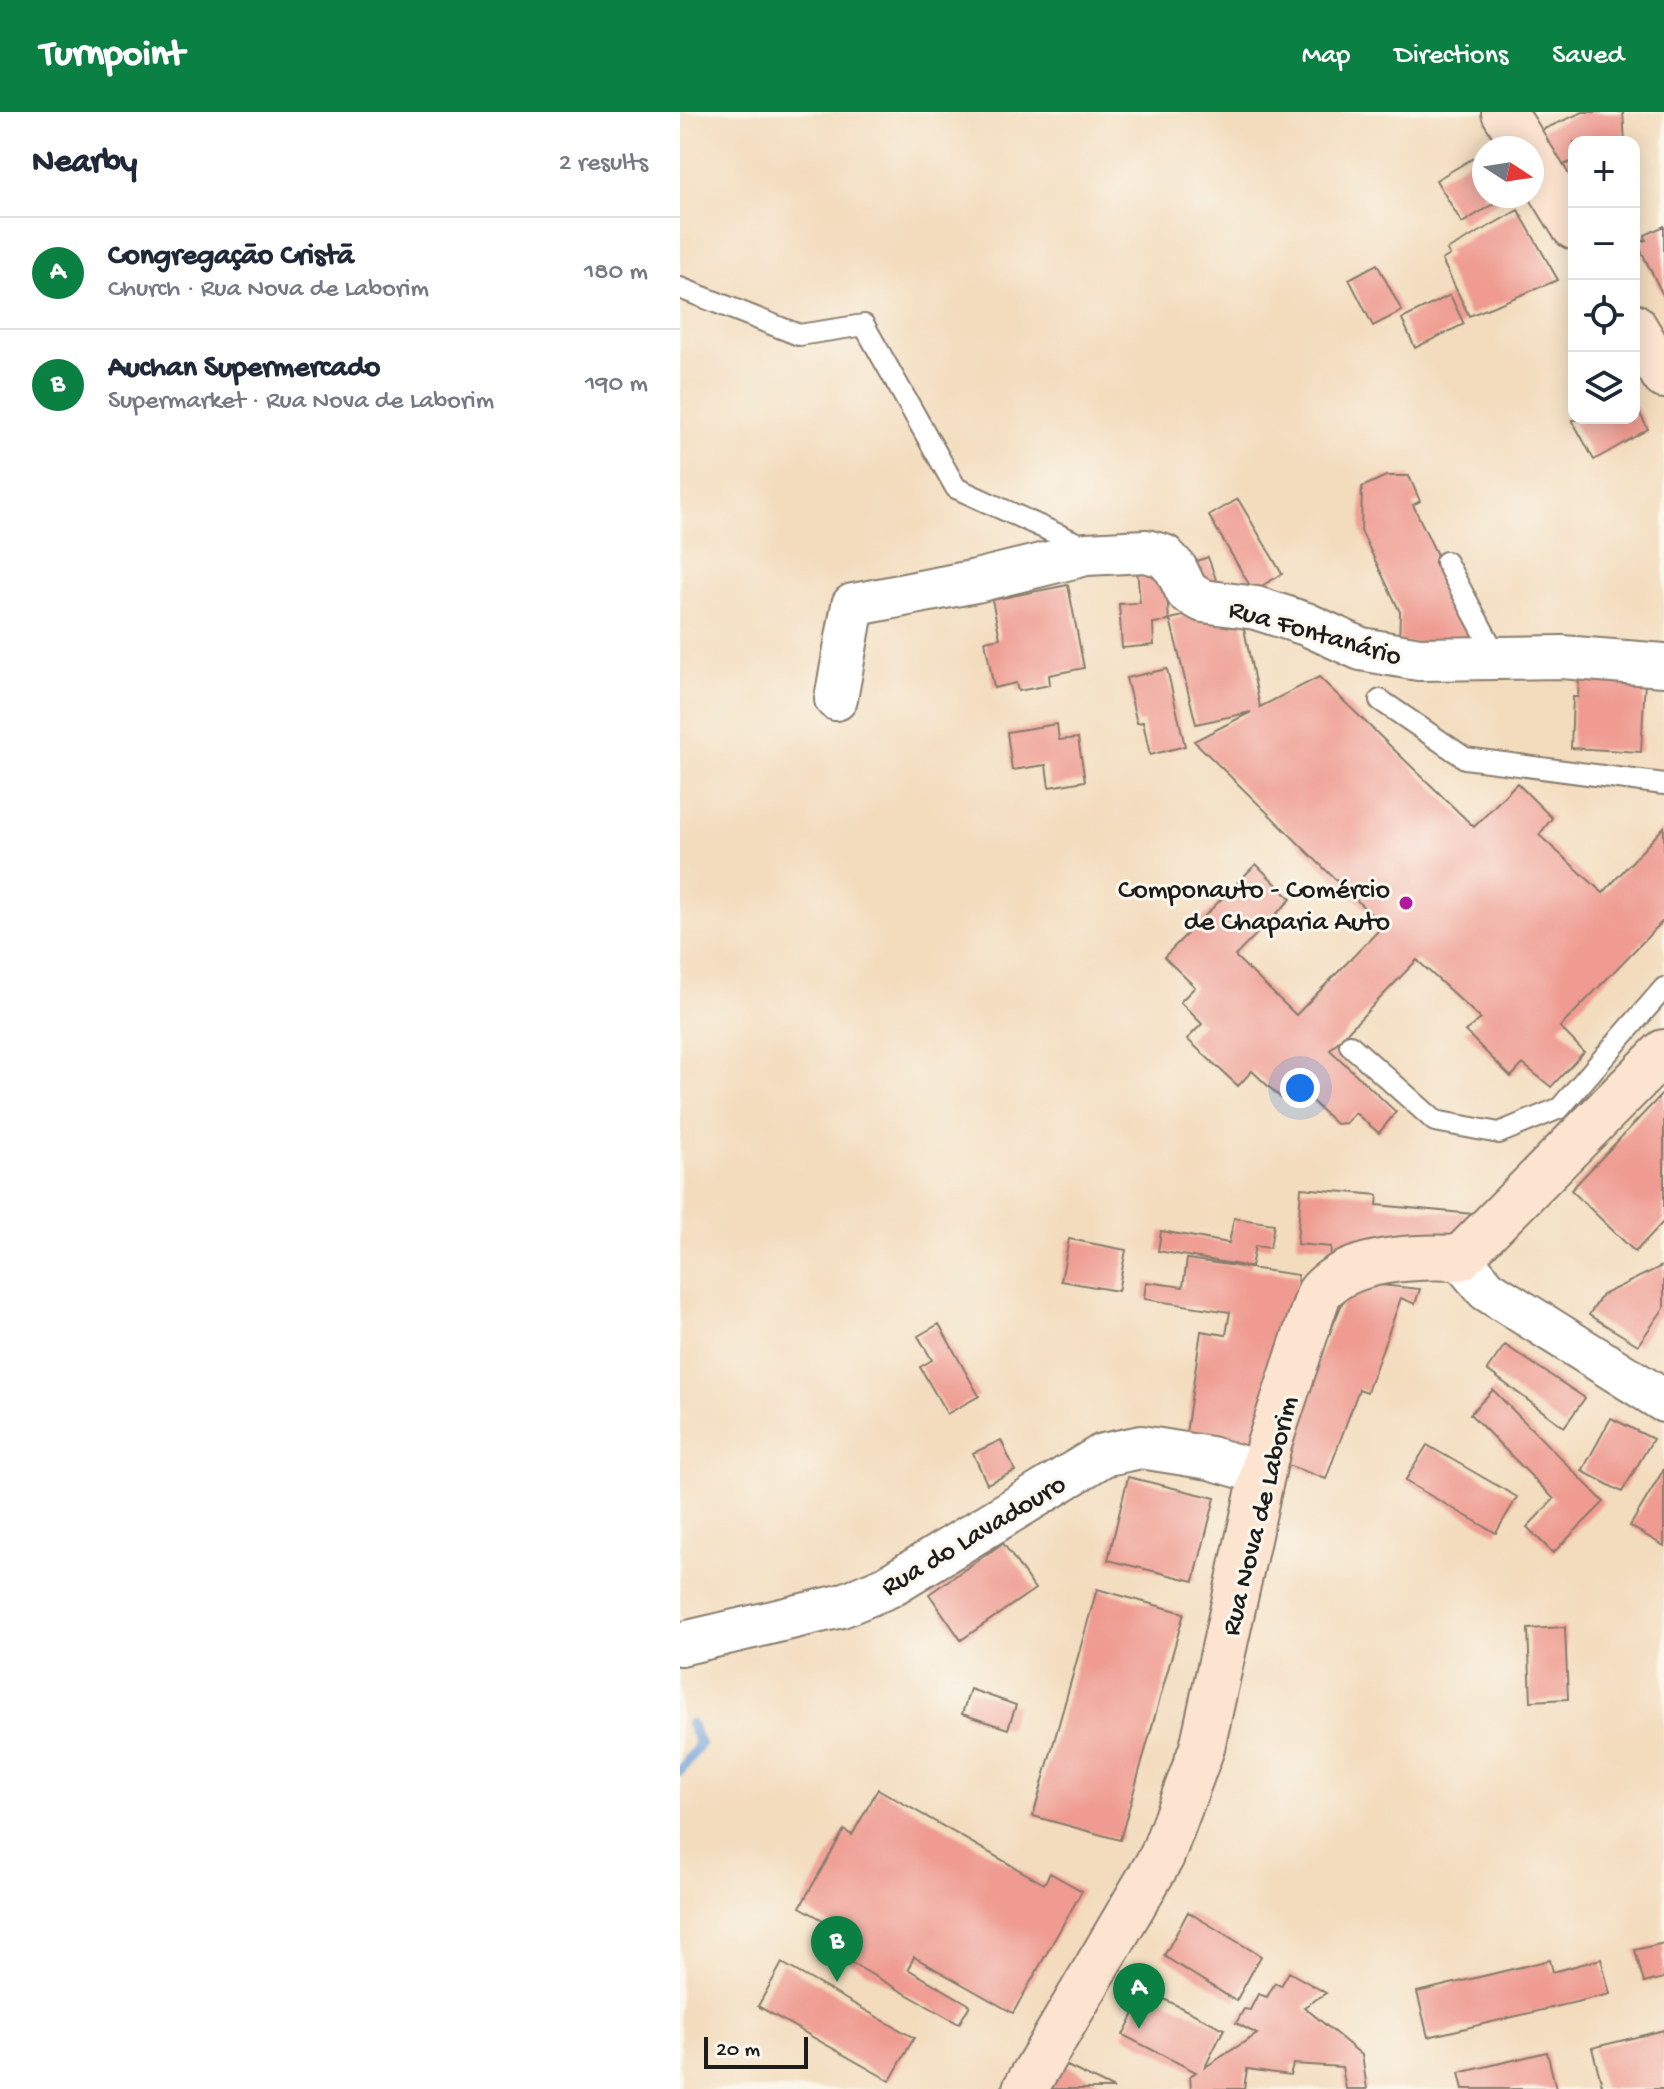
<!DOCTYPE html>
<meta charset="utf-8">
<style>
:root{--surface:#fff;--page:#f2f2f3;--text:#1f2937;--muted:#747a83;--line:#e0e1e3;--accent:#0b8043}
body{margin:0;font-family:"Gochi Hand",sans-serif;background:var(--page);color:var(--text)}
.controls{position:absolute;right:24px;top:24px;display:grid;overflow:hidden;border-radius:16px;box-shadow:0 4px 20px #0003}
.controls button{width:72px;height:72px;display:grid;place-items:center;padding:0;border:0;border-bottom:2px solid var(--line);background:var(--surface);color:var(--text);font:40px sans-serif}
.compass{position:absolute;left:792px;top:24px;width:72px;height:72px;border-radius:50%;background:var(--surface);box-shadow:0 4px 20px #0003;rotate:102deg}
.scale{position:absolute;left:24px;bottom:20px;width:104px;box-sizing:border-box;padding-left:8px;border:4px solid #1c1c1c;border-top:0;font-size:22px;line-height:28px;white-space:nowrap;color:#1c1c1c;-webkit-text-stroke:6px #fbf7ec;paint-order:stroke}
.you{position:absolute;left:620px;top:976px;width:28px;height:28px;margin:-20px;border:6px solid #fff;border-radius:50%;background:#1a73e8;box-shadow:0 0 0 12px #1a73e833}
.badge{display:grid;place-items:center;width:52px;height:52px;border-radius:50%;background:var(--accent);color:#fff;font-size:26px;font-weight:700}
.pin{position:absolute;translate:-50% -66px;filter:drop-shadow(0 2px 4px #0008)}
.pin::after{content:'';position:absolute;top:42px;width:28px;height:24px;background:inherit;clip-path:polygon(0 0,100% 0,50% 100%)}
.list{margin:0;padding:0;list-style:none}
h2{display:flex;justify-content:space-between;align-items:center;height:104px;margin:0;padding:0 32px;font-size:34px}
h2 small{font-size:26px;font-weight:400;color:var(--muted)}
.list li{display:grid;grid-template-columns:52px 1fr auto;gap:24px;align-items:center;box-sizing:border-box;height:112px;padding:0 32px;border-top:2px solid var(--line)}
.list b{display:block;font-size:30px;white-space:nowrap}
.list p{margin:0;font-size:26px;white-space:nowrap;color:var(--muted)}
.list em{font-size:26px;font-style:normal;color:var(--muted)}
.icon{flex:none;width:44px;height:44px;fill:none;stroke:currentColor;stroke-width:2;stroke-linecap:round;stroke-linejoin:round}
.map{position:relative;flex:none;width:984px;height:1977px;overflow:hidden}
header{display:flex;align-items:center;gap:48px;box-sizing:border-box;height:112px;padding:0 40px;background:var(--accent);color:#fff}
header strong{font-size:38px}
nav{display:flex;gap:44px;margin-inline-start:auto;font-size:28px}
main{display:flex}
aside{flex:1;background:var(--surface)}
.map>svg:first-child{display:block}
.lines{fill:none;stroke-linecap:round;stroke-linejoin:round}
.stream{stroke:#6ea0d9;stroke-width:10}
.building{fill:#ef9b91}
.lane-casing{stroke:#887c6c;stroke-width:24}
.street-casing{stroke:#887c6c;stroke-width:46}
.secondary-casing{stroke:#887c6c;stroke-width:48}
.lane{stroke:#fff;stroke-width:20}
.street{stroke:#fff;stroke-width:42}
.secondary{stroke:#fde4d1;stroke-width:44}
.poi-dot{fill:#b5179e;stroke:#fbf7ec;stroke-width:3}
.labels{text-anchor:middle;stroke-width:6;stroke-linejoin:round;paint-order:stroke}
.street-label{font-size:28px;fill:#1c1c1c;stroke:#fbf7ec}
.poi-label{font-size:28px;fill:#1c1c1c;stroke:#fbf7ec;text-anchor:end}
</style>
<header>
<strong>Turnpoint</strong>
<nav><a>Map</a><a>Directions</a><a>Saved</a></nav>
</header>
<main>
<aside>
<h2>Nearby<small>2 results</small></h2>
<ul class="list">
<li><span class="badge">A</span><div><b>Congregação Cristã</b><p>Church · Rua Nova de Laborim</p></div><em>180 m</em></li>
<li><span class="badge">B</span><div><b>Auchan Supermercado</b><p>Supermarket · Rua Nova de Laborim</p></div><em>190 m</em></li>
</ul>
</aside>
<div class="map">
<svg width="984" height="1977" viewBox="0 0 984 1977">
<rect width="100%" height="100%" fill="#fbf7ec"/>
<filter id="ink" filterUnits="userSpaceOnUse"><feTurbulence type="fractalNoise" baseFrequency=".0125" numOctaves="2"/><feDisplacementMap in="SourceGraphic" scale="16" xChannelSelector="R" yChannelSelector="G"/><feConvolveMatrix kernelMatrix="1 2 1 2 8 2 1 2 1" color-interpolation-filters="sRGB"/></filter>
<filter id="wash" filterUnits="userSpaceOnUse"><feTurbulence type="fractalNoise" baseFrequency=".006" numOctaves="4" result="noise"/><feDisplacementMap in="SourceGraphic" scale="32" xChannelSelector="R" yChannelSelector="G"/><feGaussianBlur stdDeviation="1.8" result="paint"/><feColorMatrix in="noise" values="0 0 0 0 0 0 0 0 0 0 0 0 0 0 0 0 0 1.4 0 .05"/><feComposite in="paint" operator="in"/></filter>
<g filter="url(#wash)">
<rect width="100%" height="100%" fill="#f3dcbd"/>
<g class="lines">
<path class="stream" d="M0,1659L20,1632L11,1612"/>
</g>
<g id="blocks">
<path class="building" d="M903,0H943L945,30H894V49L878,55L857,20Z
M804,40V84H826L782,111L756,68Z
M838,98L878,168L789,204L762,148L770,143L767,138Z
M984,114V185L957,131L966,128L965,123Z
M697,152L722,199L693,214L669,167Z
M770,183L784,212L735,236L722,207Z
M954,291L968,317L914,348L892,308L954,306Z
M706,364H729L740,389L733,393L800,533L719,531L720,500L681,419L682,375Z
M558,387L602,462L573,479L529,404Z
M528,445L538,473L519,480L509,452Z
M485,454L489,509L473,511L474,533L442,536L439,492L460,491L457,456Z
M388,473L404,556L369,563L370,573L338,579L336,571L314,576L305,529L320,526L312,488Z
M559,492L580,595L639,565L794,715L837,671L872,706L859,723L923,781L984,715V808L880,915L904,940L871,975L843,952L831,965L785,919L801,907L737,848L650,938L716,1000L699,1021L675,1001L666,1011L656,1012L615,973L602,987L572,959L558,974L507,927L522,912L500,890L515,875L484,845L576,752L611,787L555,844L616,903L703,814L514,629L571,600L516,612L490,507Z
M487,557L505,634L470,643L463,610L457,611L446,566Z
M899,565L965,569L961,640L891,636L893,585H898Z
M377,612L379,628L398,626L405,669L369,675L366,653L332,658L327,620Z
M984,980V1109L955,1140L891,1078Z
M621,1076L698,1083L697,1093L793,1102L790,1136L649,1155L651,1135L617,1132Z
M554,1106L594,1112L590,1136L575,1134L571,1155L478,1139L481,1119L549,1131Z
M389,1127L446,1138L438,1179L381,1169Z
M507,1147L618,1163L610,1249L577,1343L505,1328L521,1219L546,1223L550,1200L464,1187L466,1170L503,1175Z
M984,1153V1196L958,1233L909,1203L922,1183Z
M671,1170L740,1177L735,1192L721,1186L687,1280L679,1277L646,1367L596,1349Z
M259,1212L299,1284L267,1302L240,1255L252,1248L238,1224Z
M825,1233L905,1286L884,1315L807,1258Z
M813,1278L924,1390L873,1441L847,1415L874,1387L790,1302Z
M931,1306L973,1327L942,1380L902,1359Z
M321,1328L335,1359L307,1372L293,1341Z
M747,1333L837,1385L816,1421L725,1369Z
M984,1357V1434L950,1414Z
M448,1365L535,1386L514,1469L428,1448Z
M323,1431L355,1477L281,1528L249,1482Z
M417,1477L504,1501L440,1728L353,1704Z
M885,1515L888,1587L851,1589L848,1517Z
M290,1577L336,1593L328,1617L282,1602Z
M198,1677L364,1772L370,1761L402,1779L333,1901L234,1845L228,1857L290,1893L279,1912L163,1846L174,1826L120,1795L164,1718L172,1723Z
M508,1800L581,1844L556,1889L484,1844Z
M984,1831V1866L964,1871L955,1838Z
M921,1847L930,1882L748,1925L737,1880L870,1848L873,1860Z
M102,1851L234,1926L210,1969L78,1894Z
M609,1860L646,1881L624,1895L682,1943L687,1977H666L662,1955L613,1952L610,1963L567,1957L564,1977H511L510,1964L516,1960L443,1923L466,1878L544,1917L525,1955L577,1922L556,1911L564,1897L570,1898L578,1882L587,1885L595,1871L601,1874Z
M984,1918V1977H923L912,1936Z
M867,1940L876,1977H783L779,1961Z
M379,1950L434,1977H364Z"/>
</g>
</g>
<g filter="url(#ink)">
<use href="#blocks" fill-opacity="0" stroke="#887c6c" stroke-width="2"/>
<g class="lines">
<defs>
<path id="lane" d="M0,176L119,223L184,213L276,376L410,437
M766,450L817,545
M700,588L785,646L984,672
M670,933L755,1009L819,1021L880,996L984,876"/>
<path id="street" d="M156,587L173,493L296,469L406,442L466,439L484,444L496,457L507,480L523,489L576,496L626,512L681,537L739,547L882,545L984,553
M780,1146L807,1178L984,1289
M0,1532L161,1494L207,1475L423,1343L461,1335L530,1346L582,1361"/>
<path id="secondary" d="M824,0L846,36
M852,46L894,115
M954,214L984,264
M345,1977L482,1744L522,1636L589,1332L639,1181C668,1145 738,1144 780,1146L984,940"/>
</defs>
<use href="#lane" class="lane-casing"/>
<use href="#street" class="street-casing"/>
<use href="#secondary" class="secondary-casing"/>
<use href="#lane" class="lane"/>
<use href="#street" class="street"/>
<use href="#secondary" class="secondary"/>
</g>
</g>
<circle class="poi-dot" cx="726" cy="791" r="8"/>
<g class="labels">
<g class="street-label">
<text transform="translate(636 518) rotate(16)" y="10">Rua Fontanário</text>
<text transform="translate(577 1403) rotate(-76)" y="10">Rua Nova de Laborim</text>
<text transform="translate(292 1421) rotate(-31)" y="10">Rua do Lavadouro</text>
</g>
<g class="poi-label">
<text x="710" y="785">Componauto - Comércio<tspan x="710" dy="32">de Chaparia Auto</tspan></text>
</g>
</g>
</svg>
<div class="controls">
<button>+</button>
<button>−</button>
<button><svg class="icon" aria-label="locate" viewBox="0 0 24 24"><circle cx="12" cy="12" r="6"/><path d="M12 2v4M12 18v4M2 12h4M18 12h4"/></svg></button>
<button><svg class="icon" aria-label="layers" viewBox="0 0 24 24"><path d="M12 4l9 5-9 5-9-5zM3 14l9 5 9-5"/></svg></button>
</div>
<svg class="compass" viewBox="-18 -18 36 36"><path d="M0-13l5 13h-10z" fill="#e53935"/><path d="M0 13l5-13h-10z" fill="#747a83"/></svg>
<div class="scale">20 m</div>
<div class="you"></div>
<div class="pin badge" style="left:459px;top:1917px">A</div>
<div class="pin badge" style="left:157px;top:1870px">B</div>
</div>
</main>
